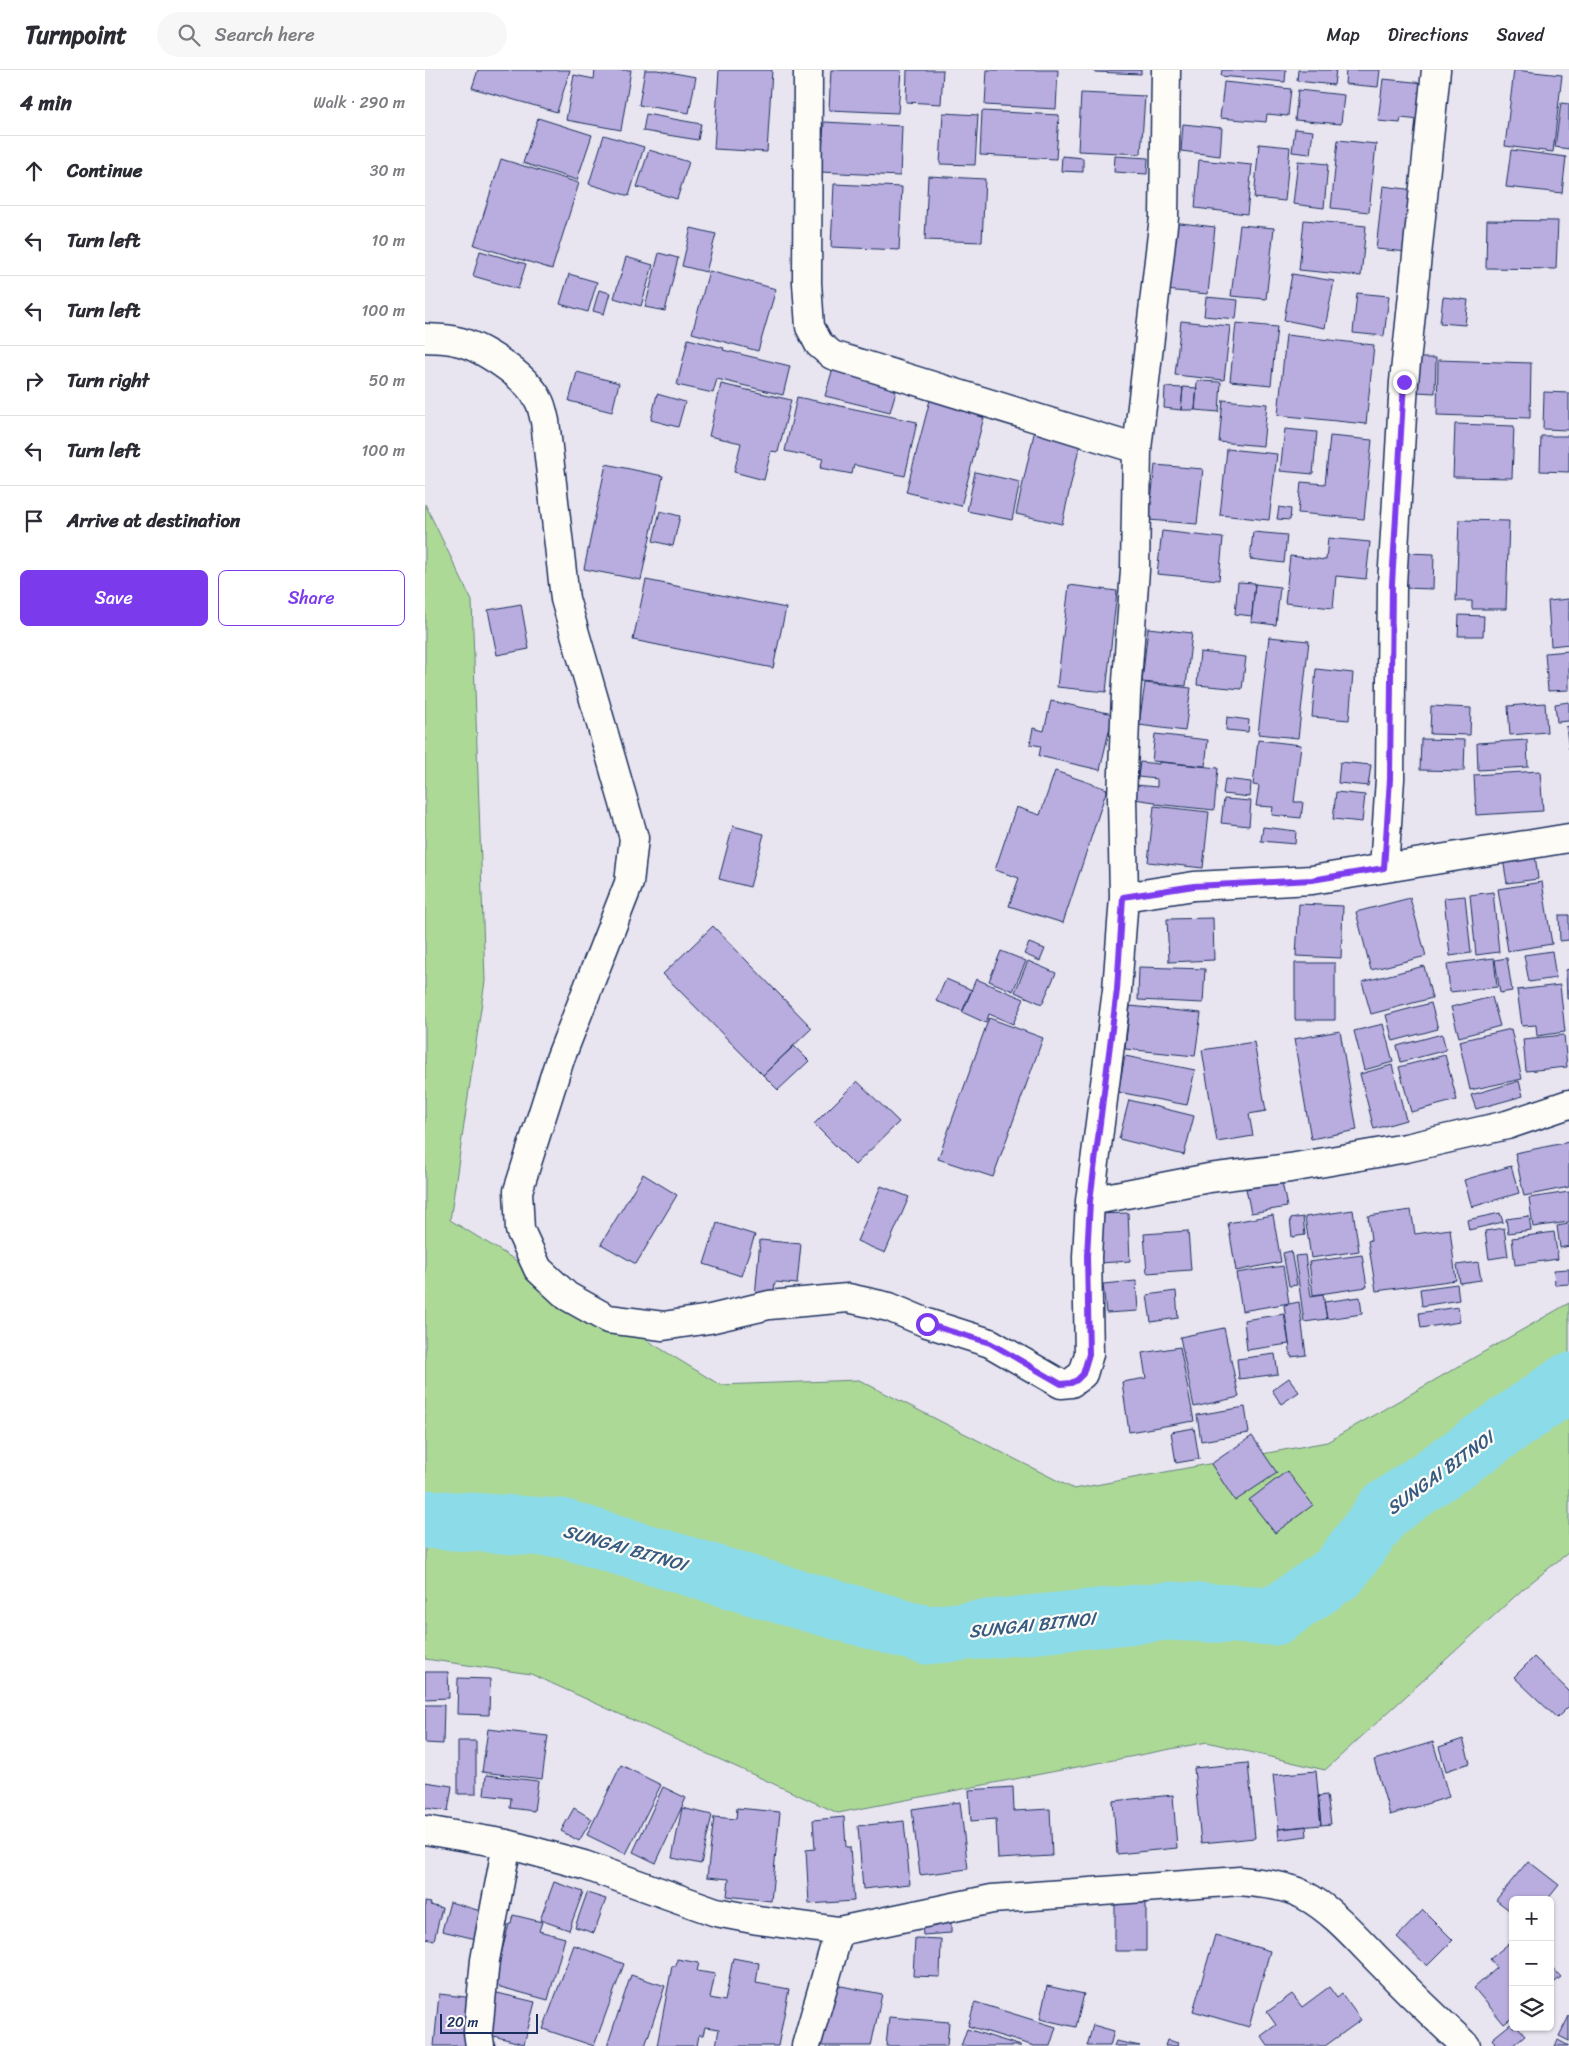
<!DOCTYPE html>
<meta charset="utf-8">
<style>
:root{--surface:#fff;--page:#f7f7f7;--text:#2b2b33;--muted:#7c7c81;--line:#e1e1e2;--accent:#7c3aed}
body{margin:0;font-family:Sriracha,sans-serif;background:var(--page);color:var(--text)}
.controls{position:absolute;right:15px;bottom:15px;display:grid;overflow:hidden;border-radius:8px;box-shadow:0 1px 4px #0004}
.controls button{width:45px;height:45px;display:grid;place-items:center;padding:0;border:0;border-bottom:1px solid var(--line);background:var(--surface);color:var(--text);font:25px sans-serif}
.scale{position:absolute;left:15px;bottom:12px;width:98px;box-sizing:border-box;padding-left:5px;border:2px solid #1b2f5e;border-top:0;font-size:14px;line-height:18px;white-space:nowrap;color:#1b2f5e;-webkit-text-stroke:4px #fdfcf7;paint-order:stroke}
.stop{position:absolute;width:15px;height:15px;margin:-11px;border:4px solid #7c3aed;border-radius:50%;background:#fff}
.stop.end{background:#7c3aed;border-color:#fff;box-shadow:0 1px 5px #0008}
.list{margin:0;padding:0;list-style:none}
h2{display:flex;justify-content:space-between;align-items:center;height:65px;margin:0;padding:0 20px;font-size:21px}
h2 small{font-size:16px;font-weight:400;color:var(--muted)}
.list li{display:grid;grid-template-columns:32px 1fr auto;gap:15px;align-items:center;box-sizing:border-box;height:70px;padding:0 20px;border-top:1px solid var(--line)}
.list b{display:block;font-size:19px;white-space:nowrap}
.list em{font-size:16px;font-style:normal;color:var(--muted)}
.actions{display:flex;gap:10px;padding:15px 20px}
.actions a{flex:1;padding:11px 0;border:1px solid var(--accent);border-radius:8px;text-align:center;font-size:18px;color:var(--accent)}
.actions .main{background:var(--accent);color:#fff}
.icon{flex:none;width:28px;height:28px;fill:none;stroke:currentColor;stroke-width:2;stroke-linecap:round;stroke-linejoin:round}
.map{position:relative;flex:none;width:1144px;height:1976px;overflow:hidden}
header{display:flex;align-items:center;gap:30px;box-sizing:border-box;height:70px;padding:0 25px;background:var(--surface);border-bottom:1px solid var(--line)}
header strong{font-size:24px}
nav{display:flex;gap:28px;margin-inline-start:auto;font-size:18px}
.search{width:350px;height:45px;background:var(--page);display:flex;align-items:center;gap:12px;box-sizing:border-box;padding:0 18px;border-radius:28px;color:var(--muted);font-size:19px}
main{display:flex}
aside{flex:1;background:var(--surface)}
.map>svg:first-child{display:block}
.green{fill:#add997;stroke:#64847a}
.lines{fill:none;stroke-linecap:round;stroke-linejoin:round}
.river{stroke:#8cdbe9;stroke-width:59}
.building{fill:#b8adde;stroke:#1b2f5e}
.minor-casing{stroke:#1b2f5e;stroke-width:31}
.minor{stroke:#fdfcf7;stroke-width:28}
.route{stroke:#7c3aed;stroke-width:6}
.labels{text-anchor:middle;stroke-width:4.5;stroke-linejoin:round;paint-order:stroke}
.water-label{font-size:18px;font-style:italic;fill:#375a81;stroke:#fdfcf7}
</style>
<header>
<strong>Turnpoint</strong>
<div class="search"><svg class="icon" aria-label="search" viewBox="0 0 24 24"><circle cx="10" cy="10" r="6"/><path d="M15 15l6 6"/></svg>Search here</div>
<nav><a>Map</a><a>Directions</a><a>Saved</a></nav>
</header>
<main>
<aside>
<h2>4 min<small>Walk · 290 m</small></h2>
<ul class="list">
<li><svg class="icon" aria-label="ahead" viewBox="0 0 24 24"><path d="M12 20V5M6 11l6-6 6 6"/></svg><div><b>Continue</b></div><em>30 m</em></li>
<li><svg class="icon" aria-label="left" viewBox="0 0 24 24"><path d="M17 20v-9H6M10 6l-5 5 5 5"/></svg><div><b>Turn left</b></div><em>10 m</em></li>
<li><svg class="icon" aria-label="left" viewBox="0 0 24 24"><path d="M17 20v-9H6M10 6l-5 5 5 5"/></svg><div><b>Turn left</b></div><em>100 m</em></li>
<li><svg class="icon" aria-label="right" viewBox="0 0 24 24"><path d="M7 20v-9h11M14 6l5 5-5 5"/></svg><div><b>Turn right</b></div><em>50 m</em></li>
<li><svg class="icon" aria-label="left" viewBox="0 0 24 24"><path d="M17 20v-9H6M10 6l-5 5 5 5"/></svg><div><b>Turn left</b></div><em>100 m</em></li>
<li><svg class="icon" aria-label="arrive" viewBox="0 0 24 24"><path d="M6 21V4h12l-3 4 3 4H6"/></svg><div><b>Arrive at destination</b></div></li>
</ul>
<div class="actions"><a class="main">Save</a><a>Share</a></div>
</aside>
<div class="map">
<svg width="1144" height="1976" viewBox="0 0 1144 1976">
<rect width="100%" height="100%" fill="#e8e4f0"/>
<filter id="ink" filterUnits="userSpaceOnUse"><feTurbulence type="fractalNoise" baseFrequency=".02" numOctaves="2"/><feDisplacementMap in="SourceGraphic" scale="10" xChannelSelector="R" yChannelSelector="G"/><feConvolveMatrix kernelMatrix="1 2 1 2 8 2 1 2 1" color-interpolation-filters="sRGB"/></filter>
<g filter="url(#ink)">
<path class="green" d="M0,434L47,531L60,911L25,1150L295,1315L434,1310L649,1419L902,1372L1144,1233V1482L1098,1519L900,1700L782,1672L413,1743L106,1604L0,1589Z"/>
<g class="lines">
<path class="river" d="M0,1449L136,1458L365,1527L502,1565L743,1541L850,1546L914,1502L960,1440L1144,1312"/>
</g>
<path class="building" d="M53,0H145L132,42L47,18Z
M170,0H206L196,60L141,50L149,5L169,9Z
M220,0H232L271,7L264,43L214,35Z
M294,0H347L342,82L289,79Z
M406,0H476L473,43L404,40Z
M482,0H518L516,34L481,32Z
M562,0H633L631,39L560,35Z
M670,0H716V4L669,2Z
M797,0H861L860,12L796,6Z
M873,0H911L909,15L872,11Z
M921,0H955L953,17L920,14Z
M1089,0L1137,5L1128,82L1080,76Z
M958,9L999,13L995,50L976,48L975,53L953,51Z
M799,12L866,19L863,46L842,44L841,52L795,48Z
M873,20L919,25L916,54L870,50Z
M656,23L720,26L716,84L653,81Z
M1136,33L1144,34V79L1130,77Z
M557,41L634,45L631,89L555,85Z
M518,43L553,45L550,95L515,94Z
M221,44L276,54L273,70L218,61Z
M113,48L167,65L152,110L98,93Z
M399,52L477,56L475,106L396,102Z
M758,54L797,58L795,86L756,81Z
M870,59L888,61L885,84L867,82Z
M179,65L219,77L204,126L164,114Z
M913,70L951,74L944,142L906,138Z
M834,74L865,77L860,131L829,128Z
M224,80L264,92L252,129L212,117Z
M1086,80L1141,87L1137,123L1081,117Z
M637,86L658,88V102L636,101Z
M690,86L723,88L722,104L689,102Z
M76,89L154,113L127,199L49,175Z
M774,90L827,95L822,144L770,138Z
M873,91L903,94L899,138L868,134Z
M503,106L560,109L557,172L500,170Z
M409,114L477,117L474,180L406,177Z
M958,116L989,120L983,182L951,179Z
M879,150L941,156L936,206L874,200Z
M1062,150L1133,151L1131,199L1061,198Z
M747,152L790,157L783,224L740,220Z
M815,155L849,158L841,229L806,226Z
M266,158L291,164L281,202L257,196Z
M55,181L101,194L93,219L48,206Z
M234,183L253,188L240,241L220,237Z
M201,187L228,195L216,236L189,228Z
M284,201L351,219L333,281L267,263Z
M144,204L172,212L163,242L135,234Z
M867,204L909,211L900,258L859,250Z
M174,220L185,223L179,244L168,241Z
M932,223L964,226L959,266L928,263Z
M781,227L813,230L811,249L779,246Z
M1018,227L1043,230L1040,255L1015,253Z
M756,251L805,256L799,310L750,305Z
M811,253L852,257L846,315L805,311Z
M861,265L949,275L941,354L853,345Z
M263,269L299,278L298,280L365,296L358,325L292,309L288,323L252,315Z
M993,288H1011L1010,323L992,322Z
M1013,290L1106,293L1105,348L1012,345Z
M408,298L473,314L465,342L400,326Z
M152,302L194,313L187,342L144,331Z
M772,311L796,312L794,342L770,340Z
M296,314L366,330L353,382L346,381L339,410L309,402L316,373L284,366Z
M740,317L758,318L756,340L739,338Z
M758,317L772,318L770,340H756Z
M1119,322L1144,323V360L1118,359Z
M232,324L260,332L253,357L226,350Z
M372,327L492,352L480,406L429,395L427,404L395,398L398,389L360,381Z
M505,330L560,343L536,436L481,422Z
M798,330L842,334L838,376L794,372Z
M1030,354L1089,356L1087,408L1028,407Z
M610,359L656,369L637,454L591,444Z
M860,359L892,362L888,404L855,401Z
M905,366L947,370L939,449L873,443L876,412L900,414Z
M1116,366H1144V402L1115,401Z
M802,379L852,384L844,450L795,445Z
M181,394L238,406L216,510L159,499Z
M730,395L778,399L772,454L724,450Z
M550,402L595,412L587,450L542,441Z
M854,437L866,439L865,450L852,449Z
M235,441L255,446L248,476L228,471Z
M1034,450L1084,451L1081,539H1047V531H1031Z
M737,461L798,468L794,510L732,504Z
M828,462L862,465L859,493L825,489Z
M903,468L945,472L941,509L911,506L908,538L860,533L865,486L901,490Z
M981,483L1009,484L1008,519L979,518Z
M221,510L361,538L348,598L208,570Z
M813,512L830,513L827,546L810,544Z
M830,514L855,517L851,555L826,552Z
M644,515L692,521L681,622L632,617Z
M1144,529V574L1126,576L1123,531Z
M96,534L104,579L72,585L63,540Z
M1034,545L1059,546L1058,566H1033Z
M723,558L767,563L761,616L717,612Z
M844,567L884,571L873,668L833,664Z
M1144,581V620L1123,621L1120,583Z
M775,582L821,587L817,619L772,615Z
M891,599L928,603L924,650L887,647Z
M720,613L766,618L760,661L714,655Z
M626,631L688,644L675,700L614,686L616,676L605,674L608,658L619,661Z
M1144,632V651L1132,652L1130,634Z
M1120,633L1122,662L1085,665L1083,636Z
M1006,636L1046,638L1045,665L1005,664Z
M802,647L824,650L823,662L801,660Z
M1144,656V679L1141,657Z
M730,664L783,670L780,696L727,691Z
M996,669L1040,670L1039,701L995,700Z
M833,670L876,675L869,732H878L876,748L847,745L848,737L831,736L834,716L828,715Z
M1102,670L1103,697L1053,700L1052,673Z
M715,692L734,694V692L793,698L789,740L730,734V732L709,729L711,715L732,717V709L713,707Z
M915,692L946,695L943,716L913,713Z
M630,701L682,719L638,853L584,836L594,808L570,800L591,737L615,745Z
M1115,701L1118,741L1051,745L1049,705Z
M800,709L826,712L825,727L798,724Z
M911,722L940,725L937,752L908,749Z
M799,729L826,731L824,756L796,753Z
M729,736L784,742L778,798L723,792Z
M308,756L339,764L325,817L294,809Z
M838,757L871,761L870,774L836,771Z
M1110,784L1113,809L1082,813L1078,789Z
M1117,812L1127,874L1083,881L1073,819Z
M1068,822L1074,882L1051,885L1045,825Z
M1040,826L1046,883L1025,886L1019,828Z
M985,828L1001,886L946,900L931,842Z
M874,834L918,836L916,888L871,886Z
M1134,845H1144V870L1135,871Z
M788,848L789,890L744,892L742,849Z
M288,856L387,958L338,1005L238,904Z
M604,873L620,879L615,891L599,884Z
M576,881L601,891L588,921L564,911Z
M1127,881L1131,908L1104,912L1099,885Z
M1069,888L1072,917L1025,922L1022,894Z
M1082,888L1087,921L1075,923L1070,890Z
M603,891L631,903L617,934L590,922Z
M870,893H910V950H870Z
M999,896L1007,928L946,944L937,912Z
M714,897L780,899L778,933L713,930Z
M1144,899V929H1142L1141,900Z
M521,909L547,920L538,941L511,931Z
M551,909L599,929L588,954L564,944L561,953L537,942Z
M1135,915L1140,962L1112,966L1111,955L1097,956L1092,920Z
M1067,927L1075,956L1034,967L1026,937Z
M1006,933L1013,959L968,971L961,945Z
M705,936L776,943L770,986L700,979Z
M564,948L618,968L568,1107L513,1089Z
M958,954L968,992L939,1000L929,961Z
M1086,959L1097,1009L1045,1020L1034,971Z
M915,961L932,1060L886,1069L869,969Z
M1017,964L1021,980L976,992L972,976Z
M1139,965L1142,997L1101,1001L1098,969Z
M829,972L841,1041L824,1044L828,1066L792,1072L777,980Z
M369,976L384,991L353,1020L338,1005Z
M1020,985L1032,1030L986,1042L974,997Z
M700,986L770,1000L762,1035L693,1022Z
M967,995L981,1050L949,1059L935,1004Z
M432,1011L474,1052L430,1095L389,1054Z
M1094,1011L1098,1026L1051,1039L1046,1025Z
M704,1030L769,1046L759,1085L694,1069Z
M1144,1072V1117L1099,1126L1090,1083Z
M1086,1096L1094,1123L1047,1137L1039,1110Z
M218,1104L252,1125L211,1194L176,1174Z
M857,1112L862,1137L826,1143L821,1119Z
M456,1116L484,1127L460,1183L432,1171Z
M1144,1122V1152L1108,1157L1104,1128Z
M928,1140L934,1181L886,1188L880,1147Z
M986,1140L990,1164L1025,1159L1031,1210L951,1221L943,1171L946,1170L943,1146Z
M703,1143L705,1191L675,1193L673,1144Z
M1075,1143L1078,1152L1044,1160L1042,1150Z
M848,1145L856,1192L811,1201L803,1153Z
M1104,1146L1106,1160L1083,1163L1081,1149Z
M878,1147L880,1165L867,1167L865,1149Z
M292,1153L330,1165L316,1206L279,1194Z
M1144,1154V1176L1135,1178L1132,1156Z
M1079,1158L1083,1186L1064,1189L1060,1161Z
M763,1161L766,1200L722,1203L719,1164Z
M1129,1162L1133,1189L1090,1195L1087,1168Z
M335,1170L376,1174L372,1214L350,1212L348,1228L330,1227Z
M866,1181L872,1215L864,1216L858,1183Z
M880,1185L886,1226L898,1224L902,1249L879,1252L870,1186Z
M937,1185L942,1217L888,1225L884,1192Z
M1053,1192L1056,1210L1035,1213L1032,1195Z
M858,1196L864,1233L817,1241L811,1203Z
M1144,1199V1214L1130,1215L1129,1200Z
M711,1211L713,1241L681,1243L678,1214Z
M1032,1214L1034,1230L997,1236L995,1219Z
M751,1221L753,1248L726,1252L722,1225Z
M935,1227L937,1244L902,1249L899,1232Z
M874,1232L881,1285L866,1287L859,1235Z
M1033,1237L1035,1252L996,1258L994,1243Z
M859,1244L864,1274L822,1280L819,1250Z
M799,1258L814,1327L769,1337L755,1267Z
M755,1277L769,1351L704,1362L697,1312L721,1308L717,1283Z
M850,1284L853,1304L814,1309L812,1289Z
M864,1308L874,1322L856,1334L847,1320Z
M820,1337L824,1363L776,1371L772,1345Z
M769,1358L774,1389L751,1393L746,1362Z
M827,1366L852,1403L810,1431L786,1394Z
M862,1401L888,1435L850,1463L824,1430Z
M1109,1587L1144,1621V1636L1132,1648L1089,1607Z
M0,1602H23L24,1628L0,1629Z
M33,1608L65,1609L64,1645L32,1644Z
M0,1635H19L18,1674L0,1673Z
M63,1659L123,1666L117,1709L57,1702Z
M1038,1669L1045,1693L1021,1701L1014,1677Z
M33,1671H51V1724H33Z
M1008,1672L1024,1727L965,1745L949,1690Z
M823,1693L830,1768L776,1773L769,1698Z
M196,1695L236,1715L201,1784L162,1765Z
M891,1701L896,1755L854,1759L848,1705Z
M61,1705L113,1711L109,1741L85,1738L86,1728L59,1725Z
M0,1712L27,1716L23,1741L0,1738Z
M238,1717L261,1728L231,1793L208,1782Z
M588,1717L589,1741L625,1739L627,1786L573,1789L571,1749L546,1751L544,1720Z
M748,1725L752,1778L692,1784L688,1731Z
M902,1725L906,1754L896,1755L893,1726Z
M535,1732L543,1799L495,1805L487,1739Z
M149,1738L167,1749L154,1771L136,1761Z
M257,1738L287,1745L276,1794L247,1788Z
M312,1738L355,1742L346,1831L302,1826L304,1809L282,1807L289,1747L311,1749Z
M419,1747L421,1777H425L429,1831L384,1834L381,1780L390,1779L388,1750Z
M479,1751L485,1814L438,1819L433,1756Z
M881,1756L882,1766L854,1770L853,1759Z
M1103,1791L1134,1815L1122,1830H1088V1843L1071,1830Z
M129,1812L158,1822L144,1860L115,1850Z
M162,1823L181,1829L169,1863L150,1857Z
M0,1832L6,1833L5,1835L17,1838L9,1870L0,1868Z
M25,1832L59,1842L51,1869L17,1861Z
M690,1833H721V1881H690Z
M998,1840L1028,1870L1002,1896L972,1867Z
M88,1845L117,1852L114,1861L140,1868L123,1930L68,1915L84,1854H86Z
M526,1851V1863L498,1865L497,1852Z
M790,1865L845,1881L824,1957L768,1941Z
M490,1868L516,1869L515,1907L488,1906Z
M1088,1870V1947L1079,1954L1049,1918L1072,1898L1065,1889Z
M149,1875L199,1894L169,1976L118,1959Z
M308,1888L334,1893L331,1913L364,1919L353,1976H291L294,1959L280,1957L278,1965H274L272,1976H232L247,1896H251L252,1889L274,1893L272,1901L290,1904L285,1928L300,1931Z
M1125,1895L1136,1907L1125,1916Z
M206,1905L240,1916L220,1976H182Z
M406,1914L457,1924L446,1976H394Z
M622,1916L659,1924L651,1957L615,1949Z
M904,1917L912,1928L917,1924L936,1950L900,1976H843L836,1966L851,1955L842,1942L867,1924L877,1937Z
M68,1922L110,1932L99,1974L57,1963Z
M14,1924L49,1928L44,1976H9Z
M550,1932L631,1957L625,1976H609L543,1956Z
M1144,1946V1971L1134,1966Z
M464,1947L524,1952L522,1976H461Z
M1088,1952V1957H1093L1100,1965L1087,1976H1072L1067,1969Z
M668,1955L689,1961L685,1976H662Z
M542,1959L596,1976H536Z
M742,1970L753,1973L752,1976H740Z
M1133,1970L1144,1976H1130Z
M691,1971L715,1976H689Z"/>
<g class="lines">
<defs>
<path id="minor" d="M383,0L382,213L385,257L394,274L407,285L712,379
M0,268C10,269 21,268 31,271C56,276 101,306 113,329C117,335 118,344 120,351L140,529L209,768L204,813L135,989L93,1121L95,1160L113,1199L142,1226L183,1249L238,1256L285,1249L344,1235L423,1228L464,1237L502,1253L565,1273L636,1314L646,1313L658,1304L664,1284L662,1187L665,1131L692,920L699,827L697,728L701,625L710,500L712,379L739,147L741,0
M959,798L965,709L967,514L979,312L1011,0
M699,827L769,816L887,810L1144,768
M665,1131L784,1108L865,1098L981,1078L1082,1055L1144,1034
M0,1760L82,1774L159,1795L291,1842L333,1850L414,1861L567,1829L815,1811C836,1813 860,1815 879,1825C909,1841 932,1869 956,1893C984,1922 1012,1949 1041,1976
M55,1976L53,1962L60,1890L82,1774
M381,1976L414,1861"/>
</defs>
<use href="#minor" class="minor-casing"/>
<use href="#minor" class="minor"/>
</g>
</g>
<g class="lines" filter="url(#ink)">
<path class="route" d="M502,1254L565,1273L636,1314L646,1313L652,1310L658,1304L664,1284L662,1186L665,1131L692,920L698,827L769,816L887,810L959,798L965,709L967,514L979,312"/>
</g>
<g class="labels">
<g class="water-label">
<text transform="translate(1015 1403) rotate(-36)" y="6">SUNGAI BITNOI</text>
<text transform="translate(200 1478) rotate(16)" y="6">SUNGAI BITNOI</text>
<text transform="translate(607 1555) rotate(-6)" y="6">SUNGAI BITNOI</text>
</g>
</g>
</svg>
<div class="controls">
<button>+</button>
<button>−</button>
<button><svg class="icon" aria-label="layers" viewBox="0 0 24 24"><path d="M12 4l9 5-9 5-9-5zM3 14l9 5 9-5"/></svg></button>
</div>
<div class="scale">20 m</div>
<div class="stop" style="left:502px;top:1254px"></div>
<div class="stop end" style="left:979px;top:312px"></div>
</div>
</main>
